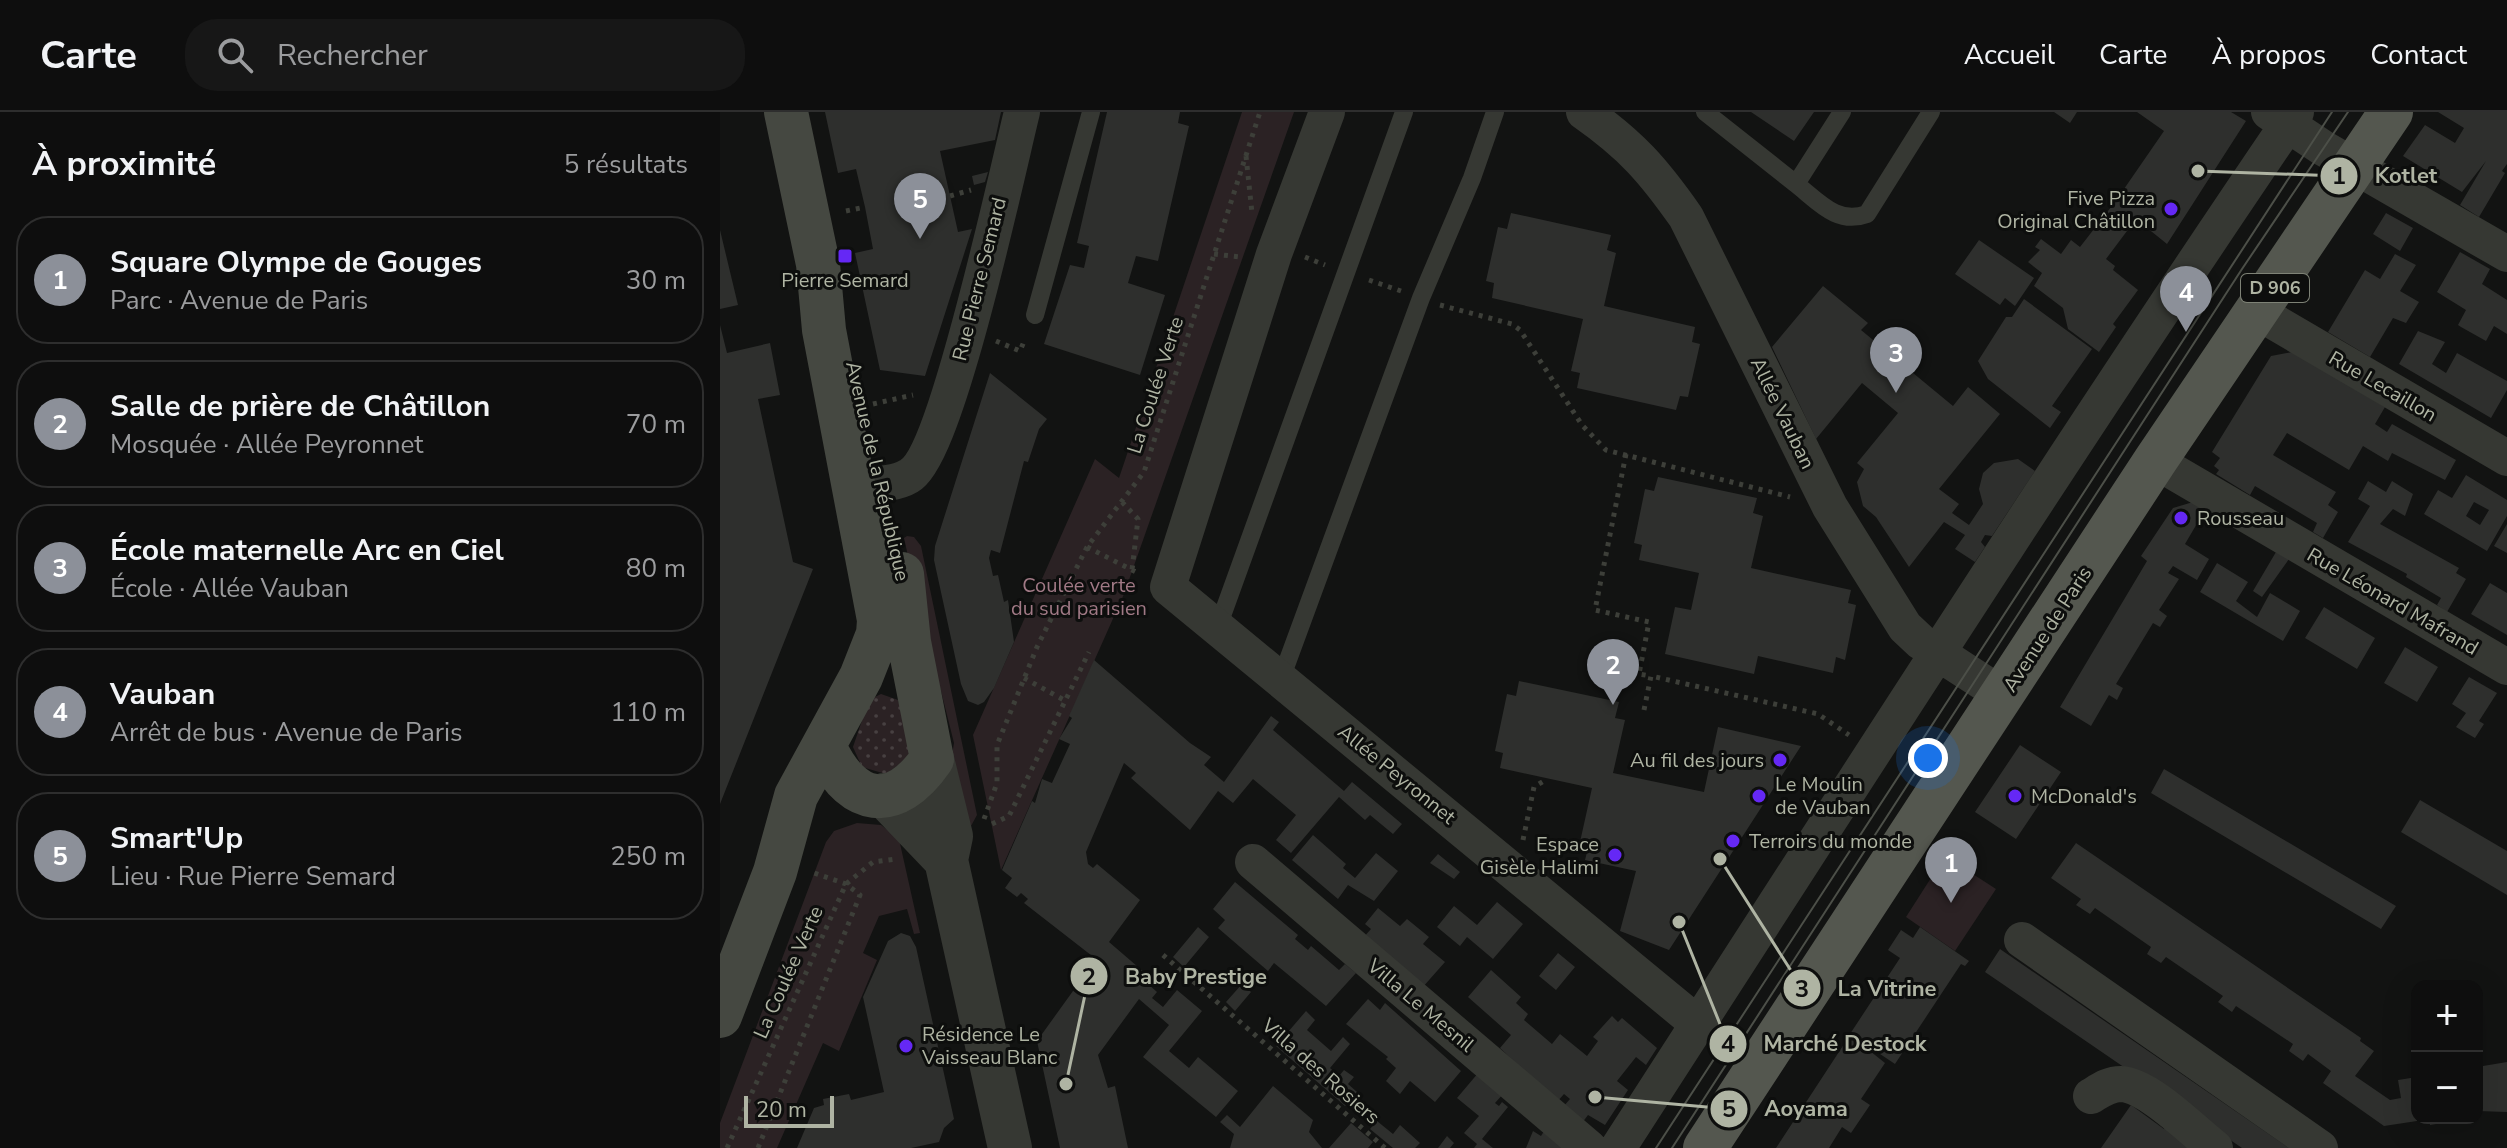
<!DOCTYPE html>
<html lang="fr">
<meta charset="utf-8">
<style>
:root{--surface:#0e0e0e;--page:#171717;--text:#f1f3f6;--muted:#9b9c9e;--line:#2e2e2e;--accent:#8c9099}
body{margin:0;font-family:"Nunito Sans",sans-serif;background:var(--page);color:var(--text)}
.controls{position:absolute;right:24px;bottom:24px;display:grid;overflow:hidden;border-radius:16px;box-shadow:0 8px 32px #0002}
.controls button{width:72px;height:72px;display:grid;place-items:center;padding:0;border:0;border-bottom:2px solid var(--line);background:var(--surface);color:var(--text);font:40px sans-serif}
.scale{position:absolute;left:24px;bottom:20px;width:90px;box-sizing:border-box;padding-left:8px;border:4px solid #afb4a3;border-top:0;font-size:22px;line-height:28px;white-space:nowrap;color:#afb4a3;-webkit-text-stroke:6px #0d0e0d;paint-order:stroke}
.you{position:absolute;left:1208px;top:646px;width:28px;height:28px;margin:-20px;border:6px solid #fff;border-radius:50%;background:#1a73e8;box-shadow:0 0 0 12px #1a73e833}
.badge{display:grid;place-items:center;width:52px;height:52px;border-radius:50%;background:var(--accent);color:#fff;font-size:26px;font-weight:700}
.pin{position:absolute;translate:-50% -66px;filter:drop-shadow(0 2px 4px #0008)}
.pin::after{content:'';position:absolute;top:42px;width:28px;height:24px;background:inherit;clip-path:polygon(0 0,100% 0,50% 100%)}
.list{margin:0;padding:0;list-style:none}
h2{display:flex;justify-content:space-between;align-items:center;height:104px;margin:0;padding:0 32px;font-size:34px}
h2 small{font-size:26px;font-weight:400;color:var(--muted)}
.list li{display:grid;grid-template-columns:52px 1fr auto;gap:24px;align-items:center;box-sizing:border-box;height:128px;margin:0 16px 16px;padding:0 16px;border:2px solid var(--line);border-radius:32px}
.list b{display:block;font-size:30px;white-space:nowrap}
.list p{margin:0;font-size:26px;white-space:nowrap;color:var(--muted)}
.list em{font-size:26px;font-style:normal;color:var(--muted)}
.icon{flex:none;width:44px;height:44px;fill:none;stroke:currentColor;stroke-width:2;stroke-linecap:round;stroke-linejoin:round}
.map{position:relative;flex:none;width:1787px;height:1036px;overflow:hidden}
header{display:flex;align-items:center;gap:48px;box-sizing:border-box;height:112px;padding:0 40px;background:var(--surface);border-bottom:2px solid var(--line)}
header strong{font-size:38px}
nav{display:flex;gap:44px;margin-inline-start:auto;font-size:28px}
.search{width:560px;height:72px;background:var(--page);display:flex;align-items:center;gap:20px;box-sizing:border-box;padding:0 28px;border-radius:32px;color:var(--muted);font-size:30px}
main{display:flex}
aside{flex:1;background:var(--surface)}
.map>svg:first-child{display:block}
.green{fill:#2b2224}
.garden{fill:url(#garden-dots)}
.building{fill:#2e2f2d;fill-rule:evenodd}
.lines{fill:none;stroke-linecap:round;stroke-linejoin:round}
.path{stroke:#3d3f39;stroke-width:5;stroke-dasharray:4 6;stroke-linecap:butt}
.service{stroke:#363833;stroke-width:18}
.minor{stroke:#363833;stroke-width:36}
.tertiary{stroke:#363833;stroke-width:44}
.secondary{stroke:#454841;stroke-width:44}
.primary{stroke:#54574f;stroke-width:44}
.tram{stroke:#4c4f48;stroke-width:2}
.poi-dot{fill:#6528f5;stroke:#0d0e0d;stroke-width:3}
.labels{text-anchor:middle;stroke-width:6;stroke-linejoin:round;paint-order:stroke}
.shield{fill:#0d0e0d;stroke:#7e8276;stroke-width:2}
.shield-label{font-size:18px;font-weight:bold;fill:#afb4a3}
.poi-label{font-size:20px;fill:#afb4a3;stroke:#0d0e0d;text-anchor:start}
.street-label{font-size:20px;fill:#afb4a3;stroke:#0d0e0d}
.park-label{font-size:20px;fill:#a07985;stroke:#0d0e0d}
.leader{fill:none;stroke:#afb4a3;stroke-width:3}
.callout-dot{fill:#afb4a3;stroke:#0d0e0d;stroke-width:3}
.mark-label{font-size:24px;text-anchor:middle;font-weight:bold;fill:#111}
.callout-label{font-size:22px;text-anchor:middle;font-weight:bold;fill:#afb4a3;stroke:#0d0e0d;stroke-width:6;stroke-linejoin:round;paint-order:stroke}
</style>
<header>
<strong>Carte</strong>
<div class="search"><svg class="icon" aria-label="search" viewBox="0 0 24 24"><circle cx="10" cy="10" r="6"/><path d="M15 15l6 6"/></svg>Rechercher</div>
<nav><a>Accueil</a><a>Carte</a><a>À propos</a><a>Contact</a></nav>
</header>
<main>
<aside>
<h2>À proximité<small>5 résultats</small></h2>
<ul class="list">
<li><span class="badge">1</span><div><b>Square Olympe de Gouges</b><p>Parc · Avenue de Paris</p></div><em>30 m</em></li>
<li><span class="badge">2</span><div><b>Salle de prière de Châtillon</b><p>Mosquée · Allée Peyronnet</p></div><em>70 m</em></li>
<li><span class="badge">3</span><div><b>École maternelle Arc en Ciel</b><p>École · Allée Vauban</p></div><em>80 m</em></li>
<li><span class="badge">4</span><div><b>Vauban</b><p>Arrêt de bus · Avenue de Paris</p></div><em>110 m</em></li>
<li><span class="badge">5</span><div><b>Smart'Up</b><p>Lieu · Rue Pierre Semard</p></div><em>250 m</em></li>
</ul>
</aside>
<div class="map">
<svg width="1787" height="1036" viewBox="0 0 1787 1036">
<defs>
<pattern id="garden-dots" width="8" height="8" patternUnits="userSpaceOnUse" patternTransform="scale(2)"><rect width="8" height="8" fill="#2b2224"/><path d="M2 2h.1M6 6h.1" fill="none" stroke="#474041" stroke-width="1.8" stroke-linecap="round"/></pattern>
</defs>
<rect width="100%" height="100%" fill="#121312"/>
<path class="green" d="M522,0H574L404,482L281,758L253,623L375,347L399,366Z
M187,424L194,425L201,434L257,703L251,714L228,667L234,631L221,579L202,543L199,494L184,426Z
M137,711L161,713L179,727L200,821L194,822L187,797L159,804L143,841L157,848L119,939L103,931L57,1036H0V1011L106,730L114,719Z
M1225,744L1276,777L1235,839L1186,805Z"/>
<path class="garden" d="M161,582L178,588L191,629L188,646L166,662L142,655L133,635L149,588Z"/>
<path class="building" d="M105,0H281L275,28L220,39L238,120L252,117L205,264L160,258L135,141L153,137L145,95L136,57L118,61Z
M387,0H460L458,11L469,14L438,149L416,144L408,171L445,183L420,263L324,232L350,153L364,156L369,134L357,131Z
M1031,0H1094L1074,29Z
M1334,0H1357L1350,11Z
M1417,0H1511L1526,9L1447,132L1416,107L1386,147L1395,154L1393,158L1418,178L1393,212L1396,215L1379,240L1348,217L1343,196L1314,174L1322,161L1308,150L1320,138L1315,135L1321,127L1341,142L1351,128L1360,135L1395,90L1444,19Z
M1718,0H1787V52L1782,59L1785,61L1759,105L1740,93L1766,49L1742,80L1683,44L1705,13L1735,31L1744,16Z
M268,60L265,70L254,73L252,64Z
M791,101L891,123L887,138L896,141L884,194L975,215L972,230L980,232L968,285L960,284L956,298L857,276L860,261L851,259L863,207L772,186L774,171L766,169L778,115L787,117Z
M1666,101L1693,116L1680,139L1653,122Z
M0,118L18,193L0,197Z
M1259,128L1314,166L1295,194L1285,186L1280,193L1235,162Z
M1740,140L1770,157L1762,172L1787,188V222L1774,214L1766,229L1741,215L1738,213L1746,198L1717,180Z
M1675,142L1696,153L1680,179L1699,190L1686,211L1673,206L1650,245L1608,220L1645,158L1660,167Z
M1103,174L1148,211L1141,218L1233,294L1248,275L1280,302L1219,377L1239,392L1232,401L1249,413L1263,392L1259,377L1263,361L1274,351L1298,347L1315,359L1272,424L1265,423L1261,430L1265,435L1255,450L1235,437L1245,423L1224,410L1189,455L1156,405L1143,394L1137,370L1144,357L1137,351L1178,301L1142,271L1096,327L1052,235Z
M1304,187L1372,237L1332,294L1341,300L1330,316L1268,267L1258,249L1286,205H1292Z
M0,213L7,241L50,231L60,283L38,287L73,450L93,457L0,692Z
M1698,219L1725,230L1712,252L1726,261L1737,241L1787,269V278L1771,306L1679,252Z
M1572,240L1665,295L1655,312L1667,320L1672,312L1736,348L1725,368L1672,341L1668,349L1643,334L1629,358L1567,321L1553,343L1616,380L1608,393L1618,400L1603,426L1593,420L1597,411L1535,374L1530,383L1496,362L1499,358L1494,354L1500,346L1492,340L1551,244Z
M270,261L327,307L319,317L308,350L304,349L280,441L271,438L269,446L273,464L278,463L284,490L288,488L294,530L274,576L264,590L258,593L248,589L241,572L214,448L215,434Z
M1746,363L1787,388V404L1767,439L1704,402L1718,378L1732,386ZM1754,390L1769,398L1760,413L1746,404Z
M938,365L1037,386L1033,401L1043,404L1031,456L1131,478L1128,491L1136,493L1125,548L1116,545L1113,561L1038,544L1034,562L945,542L955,495L971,498L979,461L919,448L922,433L914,431L925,377L934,379Z
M1648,369L1666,380L1672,369L1693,382L1685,404L1673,397L1660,412L1739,456L1736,461L1746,467L1727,500L1717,493L1721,486L1686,465L1687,462L1628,430L1650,394L1638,387Z
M1473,390L1485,398L1465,432L1489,447L1477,468L1453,454L1448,461L1459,467L1439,498L1447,504L1440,515L1433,511L1396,572L1403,576L1397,588L1389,583L1371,614L1340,595L1427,449L1421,444L1453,396Z
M1787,412V441L1774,434Z
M1556,440L1569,447L1542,485L1533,479Z
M1497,451L1528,470L1516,489L1537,505L1550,481L1580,499L1563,529L1480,480Z
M1770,471L1787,481V523L1751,502Z
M1604,495L1655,526L1637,557L1585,526Z
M1685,535L1718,555L1697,590L1664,571Z
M374,548L470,631L491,645L484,653L504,670L551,604L559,610L553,618L624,679L632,670L682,712L673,722L650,703L645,708L619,685L571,741L556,728L576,703L533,667L513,691L498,679L470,718L411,666L416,661L404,651L366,740L368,752L373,756L377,752L420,788L389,830L432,867L428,872L437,880L432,886L443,895L457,878L482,899L449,939L469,956L478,945L518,979L496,1005L423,945L449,913L419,887L378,943L388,976L395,974L408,1036H340L317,929L376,847L304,791L308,787L301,781L297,785L285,776L292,766L282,758L312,689L315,691L322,667L332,671L350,632L339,627L352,606L349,604Z
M1749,565L1777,581L1759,609L1764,612L1755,626L1736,615L1746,601L1732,592Z
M799,569L899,590L895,606L905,608L893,661L984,680L998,615L1081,634L949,838L900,819L916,759L865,748L869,732L860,730L872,676L780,656L783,641L775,639L787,582L796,584Z
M1300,633L1341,660L1296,727L1255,700Z
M1444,657L1676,794L1661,817L1431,681Z
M1700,688L1787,739V783L1681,720Z
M593,723L626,752L623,756L635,766L656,741L678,759L654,789L628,773L618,787L572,748Z
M1356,731L1641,926L1640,929L1654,939L1635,964L1670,988L1681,986L1678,968L1697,965V1009L1664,1014L1603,971L1611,959L1588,942L1583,949L1569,939L1573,932L1516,894L1512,900L1498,890L1503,884L1446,845L1441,851L1427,842L1431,835L1375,796L1370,802L1356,793L1361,787L1331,766Z
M718,742L740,760L734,767L710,751Z
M515,770L578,823L575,827L588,838L591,834L619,858L625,852L636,861L606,894L554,851L548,859L498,816L505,808L493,797Z
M777,790L803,812L773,847L747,825L740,834L717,815L734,794L757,813Z
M658,796L680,814L687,807L709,825L703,832L725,850L702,876L643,826L651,817L645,812Z
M478,815L489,825L464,855L453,845Z
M1200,815L1249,849L1245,854L1241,852L1175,952L1130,922L1180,846L1168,838L1181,818L1193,826Z
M181,821L190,824L196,835L234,1007L224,1016L219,1030L191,1036H77L94,996L104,993L103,987L129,982L131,988L164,980L143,885L168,829Z
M1280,837L1569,1036H1522L1265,860Z
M838,841L855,855L836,878L819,864Z
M771,858L801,885L796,891L808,902L804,908L832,932L840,922L867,944L878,929L873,925L892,904L898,910L902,906L937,936L926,953L916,945L897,969L908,978L885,1013L868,1003L862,1011L843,995L850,987L844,982L837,990L780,936L791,923L748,885Z
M522,872L531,880L515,899L506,890Z
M648,887L660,898L665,891L741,959L715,990L690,969L680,982L666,969L676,956L666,947L668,945L626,912Z
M586,899L595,908L587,918L611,939L623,925L630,932L610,956L619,964L624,958L634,965L628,972L637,980L625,994L556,934Z
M1130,923L1165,951L1141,987L1150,993L1131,1021L1122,1015L1109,1036H1056Z
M1787,950V1000L1757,999V955Z
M759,960L784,981L775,991L779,994L782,990L788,995L762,1027L773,1036H754L757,1032L744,1021L759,1004L737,986Z
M553,974L593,1008L589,1020L602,1036H510L514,1022L500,1010L507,1003L520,1015Z
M1411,993L1444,1017L1449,1011L1471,1036H1381Z
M1709,1006H1727L1728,1010L1710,1013Z
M657,1009L673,1022L680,1013L700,1031L695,1036H673L650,1017Z
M631,1011L653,1030L648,1036H609Z
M826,1016L849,1036H806L813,1019L821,1024Z
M727,1024L734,1031L730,1036H718Z"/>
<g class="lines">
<path class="path" d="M526,44L532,101
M230,84L251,78
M126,99L145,95
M494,142L520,145
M585,145L605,153
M649,168L681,179
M720,193L792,212L800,218L862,313L886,338L1070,385
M276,229L300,239L305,227
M153,292L193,283
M906,342L875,498L929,510L919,562L931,564
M402,390L418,407L412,458
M367,435L420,462
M304,566L344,588
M924,598L931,564L1098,602L1129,623
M264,707L277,671V633L317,535L367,435L424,360L540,0
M272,712L289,704L369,540
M803,728L814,675L827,667
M443,843L665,1036
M7,1036L126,772L153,750L176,747
M38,1036L140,783L126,772L94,761"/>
<path class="service" d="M985,0L1076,72
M1122,0L1076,72C1099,90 1117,113 1147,102L1211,0
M315,203L371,0
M498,515L684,0
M561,567L701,186L752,66L775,0"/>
<path class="minor" d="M607,0L554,142L448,475L978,912
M864,0C911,33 933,58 966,105L1110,395L1185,515L1201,530L1284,584
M1549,0L1603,36L1787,142
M1539,201L1787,346
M1435,349L1787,555
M136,373C153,372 174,373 189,364C227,343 288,56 302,0
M533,750L869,1036
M1302,828L1600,1036
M1371,984C1381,978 1389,972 1401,972C1428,973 1473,1019 1495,1036
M898,1036C1122,689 1344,341 1576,0"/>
<path class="tertiary" d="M212,647L231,724L226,748L290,1036
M164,683L226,748"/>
<path class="secondary" d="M105,636C132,694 174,702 212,647L189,530L182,462
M0,904L55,760L76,684L141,565L158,522L159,508L104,218L98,152L66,0"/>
<path class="primary" d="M985,1036L1435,349L1671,0"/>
<path class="tram" d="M936,1036L1612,0
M952,1036L1522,157L1628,0"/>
</g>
<g class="poi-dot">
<circle cx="1451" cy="97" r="8"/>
<rect x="117" y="136" width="16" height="16" rx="4"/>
<circle cx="1461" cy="406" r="8"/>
<circle cx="1060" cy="648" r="8"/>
<circle cx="1039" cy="684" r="8"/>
<circle cx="1295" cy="684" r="8"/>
<circle cx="1013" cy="729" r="8"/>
<circle cx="895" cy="743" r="8"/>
<circle cx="186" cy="934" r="8"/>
</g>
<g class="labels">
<rect class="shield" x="1521" y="162" width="68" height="28" rx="6"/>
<g class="shield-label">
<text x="1555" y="182">D 906</text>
</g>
<g class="poi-label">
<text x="1435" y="93" text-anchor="end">Five Pizza<tspan x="1435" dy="23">Original Châtillon</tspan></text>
<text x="125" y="175" text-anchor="middle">Pierre Semard</text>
<text x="1477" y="413">Rousseau</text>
<text x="1044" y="655" text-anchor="end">Au fil des jours</text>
<text x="1055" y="679">Le Moulin<tspan x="1055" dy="23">de Vauban</tspan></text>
<text x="1311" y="691">McDonald's</text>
<text x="1029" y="736">Terroirs du monde</text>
<text x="879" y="739" text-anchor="end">Espace<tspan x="879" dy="23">Gisèle Halimi</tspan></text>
<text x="202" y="929">Résidence Le<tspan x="202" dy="23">Vaisseau Blanc</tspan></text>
</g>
<g class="street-label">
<text transform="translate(259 167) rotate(-76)" y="7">Rue Pierre Semard</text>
<text transform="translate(435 273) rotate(-72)" y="7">La Coulée Verte</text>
<text transform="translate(1663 274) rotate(30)" y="7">Rue Lecaillon</text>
<text transform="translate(1063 301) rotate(64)" y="7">Allée Vauban</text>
<text transform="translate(158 359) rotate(77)" y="7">Avenue de la République</text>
<text transform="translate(1673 489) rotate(30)" y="7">Rue Léonard Mafrand</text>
<text transform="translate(1327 517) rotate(-57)" y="7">Avenue de Paris</text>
<text transform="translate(677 662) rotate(39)" y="7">Allée Peyronnet</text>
<text transform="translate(68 860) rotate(-66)" y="7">La Coulée Verte</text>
<text transform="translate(701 893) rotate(40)" y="7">Villa Le Mesnil</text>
<text transform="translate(601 959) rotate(41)" y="7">Villa des Rosiers</text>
</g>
<g class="park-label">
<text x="359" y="480">Coulée verte<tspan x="359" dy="23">du sud parisien</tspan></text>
</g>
</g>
<path class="leader" d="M1478 59L1619 64M346 972L369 864M1000 747L1082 876M959 810L1008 932M875 985L1009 997"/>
<g class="callout-dot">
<circle cx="1478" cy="59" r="8"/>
<circle cx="346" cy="972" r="8"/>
<circle cx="1000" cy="747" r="8"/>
<circle cx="959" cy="810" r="8"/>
<circle cx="875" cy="985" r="8"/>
<circle cx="1619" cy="64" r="20"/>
<circle cx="369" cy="864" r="20"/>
<circle cx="1082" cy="876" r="20"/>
<circle cx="1008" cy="932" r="20"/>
<circle cx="1009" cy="997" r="20"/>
</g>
<g class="mark-label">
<text x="1619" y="72">1</text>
<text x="369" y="873">2</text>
<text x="1082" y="885">3</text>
<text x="1008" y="940">4</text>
<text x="1009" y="1005">5</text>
</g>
<g class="callout-label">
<text x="1686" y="71">Kotlet</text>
<text x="476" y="872">Baby Prestige</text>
<text x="1167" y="884">La Vitrine</text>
<text x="1125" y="939">Marché Destock</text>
<text x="1086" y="1004">Aoyama</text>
</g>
</svg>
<div class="controls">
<button>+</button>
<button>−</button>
</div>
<div class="scale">20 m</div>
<div class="you"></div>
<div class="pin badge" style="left:1231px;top:791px">1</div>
<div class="pin badge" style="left:893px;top:593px">2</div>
<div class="pin badge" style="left:1176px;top:281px">3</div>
<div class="pin badge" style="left:1466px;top:220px">4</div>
<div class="pin badge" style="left:200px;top:127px">5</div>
</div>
</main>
